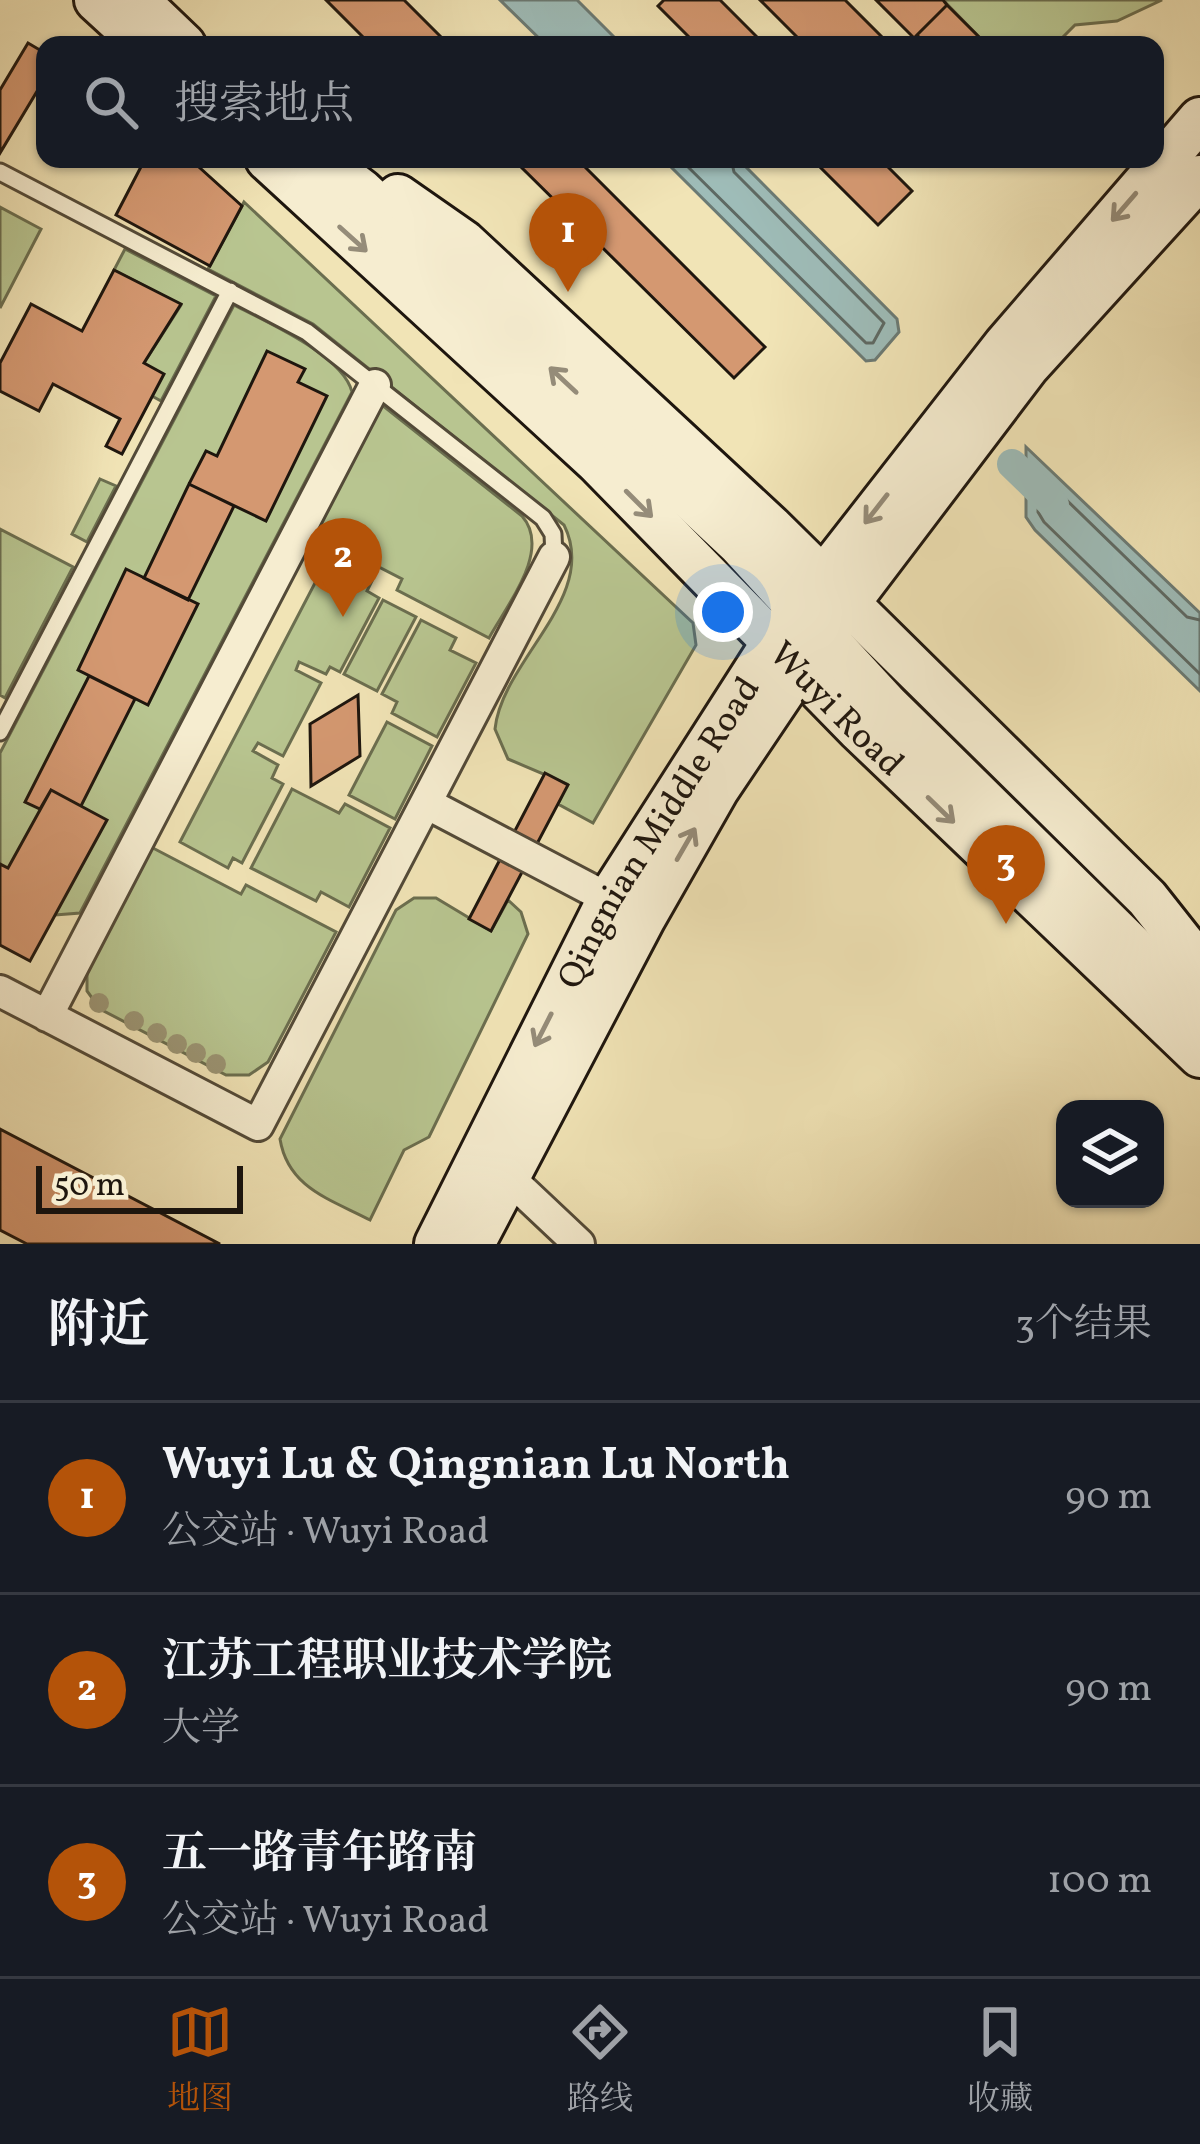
<!DOCTYPE html>
<html lang="zh">
<meta charset="utf-8">
<style>
:root{--surface:#171b24;--page:#242831;--text:#f1f3f6;--muted:#9ea1a6;--line:#363941;--accent:#b45309}
body{margin:0;font-family:Vollkorn,"Noto Serif SC",serif;background:var(--page);color:var(--text)}
.controls{position:absolute;right:36px;bottom:36px;display:grid;overflow:hidden;border-radius:24px;box-shadow:0 3px 9px #0004}
.controls button{width:108px;height:108px;display:grid;place-items:center;padding:0;border:0;border-bottom:3px solid var(--line);background:var(--surface);color:var(--text);font:60px sans-serif}
.scale{position:absolute;left:36px;bottom:30px;width:207px;box-sizing:border-box;padding-left:12px;border:6px solid #1e160e;border-top:0;font-size:33px;line-height:42px;white-space:nowrap;color:#1e160e;-webkit-text-stroke:9px #f6edd0;paint-order:stroke}
.you{position:absolute;left:723px;top:612px;width:42px;height:42px;margin:-30px;border:9px solid #fff;border-radius:50%;background:#1a73e8;box-shadow:0 0 0 18px #1a73e833}
.badge{display:grid;place-items:center;width:78px;height:78px;border-radius:50%;background:var(--accent);color:#fff;font-size:39px;font-weight:700}
.pin{position:absolute;translate:-50% -99px;filter:drop-shadow(0 3px 6px #0008)}
.pin::after{content:'';position:absolute;top:63px;width:42px;height:36px;background:inherit;clip-path:polygon(0 0,100% 0,50% 100%)}
.list{margin:0;padding:0;list-style:none}
h2{display:flex;justify-content:space-between;align-items:center;height:156px;margin:0;padding:0 48px;font-size:51px}
h2 small{font-size:39px;font-weight:400;color:var(--muted)}
.list li{display:grid;grid-template-columns:78px 1fr auto;gap:36px;align-items:center;box-sizing:border-box;height:192px;padding:0 48px;border-top:3px solid var(--line)}
.list b{display:block;font-size:45px;white-space:nowrap}
.list p{margin:0;font-size:39px;white-space:nowrap;color:var(--muted)}
.list em{font-size:39px;font-style:normal;color:var(--muted)}
.icon{flex:none;width:66px;height:66px;fill:none;stroke:currentColor;stroke-width:2;stroke-linecap:round;stroke-linejoin:round}
.map{position:relative;flex:none;width:1200px;height:1244px;overflow:hidden}
.search{position:absolute;background:var(--surface);box-shadow:0 3px 9px #0004;left:36px;right:36px;top:36px;height:132px;display:flex;align-items:center;gap:30px;box-sizing:border-box;padding:0 42px;border-radius:24px;color:var(--muted);font-size:45px}
.sheet{height:732px;background:var(--surface)}
nav{display:flex;justify-content:space-around;align-items:center;box-sizing:border-box;height:168px;border-top:3px solid var(--line);background:var(--surface);font-size:33px;color:var(--muted)}
nav a{display:grid;justify-items:center;gap:6px}
nav .on{color:var(--accent)}
.map>svg:first-child{display:block}
.green{fill:#b8c590;stroke:#6b6e4f;stroke-width:3}
.water{fill:#9ebcb8;stroke:#6b7a74;stroke-width:3}
.lines{fill:none;stroke-linecap:round;stroke-linejoin:round}
.shore{stroke:#5e6963;stroke-width:3}
.canal{stroke:#9ebcb8;stroke-width:30}
.building{fill:#d49871;stroke:#1e160e;stroke-width:3}
.lane-casing{stroke:#534a38;stroke-width:21}
.street-casing{stroke:#534a38;stroke-width:36}
.secondary-casing{stroke:#1e160e;stroke-width:48}
.lane{stroke:#f6edd0;stroke-width:15}
.street{stroke:#f6edd0;stroke-width:30}
.secondary{stroke:#f6edd0;stroke-width:42}
.tree{fill:#9b9473}
.oneway{stroke:#958c79}
.labels{text-anchor:middle;stroke-width:10;stroke-linejoin:round;paint-order:stroke}
.street-label{font-size:36px;fill:#1e160e;stroke:#f6edd0}
</style>
<div class="map">
<svg width="1200" height="1244" viewBox="0 0 1200 1244">
<rect width="100%" height="100%" fill="#f1e4b6"/>
<filter id="stains"><feTurbulence type="fractalNoise" baseFrequency=".00167" numOctaves="4"/><feColorMatrix values="0 0 0 0 .2 0 0 0 0 .09 0 0 0 0 .02 0 0 0 .5 -.17"/></filter>
<radialGradient id="worn" r=".72"><stop offset=".6" stop-color="#630" stop-opacity="0"/><stop offset="1" stop-color="#630" stop-opacity=".3"/></radialGradient>
<path class="green" d="M943,0H1162L1117,21L1075,25L1055,45H987Z
M244,202L693,623L696,645L593,823L558,804L567,784L508,759L495,729C502,660 600,597 564,525L313,324L208,269Z
M0,207L41,229L0,308Z
M125,249L216,296L161,401L152,396L144,363L181,305L114,270Z
M234,305C266,322 343,355 352,392L80,913L55,915L0,886V753Z
M382,405L522,516C552,550 507,605 489,638L397,590L402,579L315,534Z
M100,479L116,486L87,542L72,534Z
M0,529L73,567L5,698L0,695Z
M328,558L372,581L367,591L379,598L340,672L330,667L326,674L299,662L296,670L321,683L283,756L258,743L253,751L278,765L272,778L283,784L242,863L233,858L228,868L180,842Z
M383,600L416,617L377,691L344,674Z
M421,620L456,638L450,650L476,663L437,737L392,713L397,702L382,694Z
M387,722L432,746L395,819L349,795Z
M292,789L339,813L345,804L390,828L349,907L321,892L316,901L251,868Z
M151,847L241,894L246,885L336,932L268,1062L249,1075H226L100,1009L87,991V969Z
M414,898H436L491,931L508,900L521,912L528,934L429,1137L404,1150L370,1220C330,1199 288,1188 280,1139L396,910Z"/>
<path class="water" d="M500,0H577L622,45H546Z
M663,159H738L897,319L899,332L875,360L866,361Z
M1026,447L1200,613V691L1035,530L1026,517Z"/>
<g class="lines">
<path class="shore" d="M680,159L866,343H873L884,323L734,172L731,159
M1200,620L1187,617L1048,482L1039,483L1038,512L1044,522L1200,674"/>
<path class="canal" d="M1012,464L1054,505"/>
</g>
<path class="building" d="M326,0H404L449,45H371Z
M664,0H720L765,45H697L658,6Z
M760,0H845L890,45H805Z
M876,0H943L947,5L914,38Z
M947,5L987,45H927L917,35Z
M28,43L45,53V78L0,153V90Z
M145,159H190L242,206L210,266L116,215Z
M513,159H577L765,347L734,378Z
M812,159H880L912,191L878,225Z
M114,270L181,304L144,363L164,374L122,454L106,446L120,419L53,384L39,411L0,391V363L31,304L82,331Z
M267,351L305,369L298,382L327,396L266,521L189,484L206,451L217,456Z
M189,484L234,506L188,600L144,578Z
M126,569L198,604L148,705L78,670Z
M89,676L135,699L81,806L51,790L40,809L25,802Z
M358,695L360,756L311,786L310,724Z
M545,773L568,785L491,931L469,919Z
M51,790L107,820L30,961L0,945V864L8,868Z
M0,1129L220,1244H27L0,1230Z"/>
<g class="lines">
<defs>
<path id="lane" d="M0,172L307,332L543,518L553,534L554,557
M0,732L230,291"/>
<path id="street" d="M426,803L628,909
M0,991L258,1125L554,557
M47,1016L375,385
M509,1178L579,1244"/>
<g id="secondary">
<path d="M96,0L145,45"/>
<path d="M137,0L184,45"/>
<path id="s1" d="M267,159L597,462L859,730L1200,1056"/>
<path d="M320,159L362,191L740,545L887,705L1200,1013"/>
<path d="M398,196L464,242L772,528L1147,898L1200,965"/>
<path id="s2" d="M436,1244L609,899L774,641L1005,345L1200,119"/>
<path d="M473,1244L644,918L717,790L799,668L1028,366L1200,177"/>
</g>
</defs>
<use href="#lane" class="lane-casing"/>
<use href="#street" class="street-casing"/>
<use href="#secondary" class="secondary-casing"/>
<use href="#lane" class="lane"/>
<use href="#street" class="street"/>
<use href="#secondary" class="secondary"/>
</g>
<g class="tree">
<circle cx="99" cy="1003" r="10"/>
<circle cx="134" cy="1021" r="10"/>
<circle cx="157" cy="1033" r="10"/>
<circle cx="177" cy="1044" r="10"/>
<circle cx="196" cy="1053" r="10"/>
<circle cx="216" cy="1064" r="10"/>
</g>
<defs><path id="oneway-shaft" d="M-6 0H5M1.5-3L5.5 0L1.5 3" fill="none" stroke-width="1.6" stroke-linecap="round" stroke-linejoin="round" transform="scale(3)"/></defs>
<g class="oneway">
<use href="#oneway-shaft" transform="translate(1124 207) rotate(131)"/>
<use href="#oneway-shaft" transform="translate(353 239) rotate(42)"/>
<use href="#oneway-shaft" transform="translate(563 380) rotate(-137)"/>
<use href="#oneway-shaft" transform="translate(639 504) rotate(45)"/>
<use href="#oneway-shaft" transform="translate(876 509) rotate(128)"/>
<use href="#oneway-shaft" transform="translate(941 810) rotate(44)"/>
<use href="#oneway-shaft" transform="translate(686 844) rotate(-60)"/>
<use href="#oneway-shaft" transform="translate(543 1030) rotate(117)"/>
</g>
<g class="labels">
<g class="street-label">
<text dy="13" stroke="none"><textPath href="#s1" startOffset="792">Wuyi Road</textPath></text>
<text dy="13" stroke="none"><textPath href="#s2" startOffset="468">Qingnian Middle Road</textPath></text>
</g>
</g>
<rect width="100%" height="100%" filter="url(#stains)"/>
<rect width="100%" height="100%" fill="url(#worn)"/>
</svg>
<div class="controls">
<button><svg class="icon" aria-label="layers" viewBox="0 0 24 24"><path d="M12 4l9 5-9 5-9-5zM3 14l9 5 9-5"/></svg></button>
</div>
<div class="scale">50 m</div>
<div class="you"></div>
<div class="pin badge" style="left:568px;top:292px">1</div>
<div class="pin badge" style="left:343px;top:617px">2</div>
<div class="pin badge" style="left:1006px;top:924px">3</div>
<div class="search"><svg class="icon" aria-label="search" viewBox="0 0 24 24"><circle cx="10" cy="10" r="6"/><path d="M15 15l6 6"/></svg>搜索地点</div>
</div>
<section class="sheet">
<h2>附近<small>3个结果</small></h2>
<ul class="list">
<li><span class="badge">1</span><div><b>Wuyi Lu &amp; Qingnian Lu North</b><p>公交站 · Wuyi Road</p></div><em>90 m</em></li>
<li><span class="badge">2</span><div><b>江苏工程职业技术学院</b><p>大学</p></div><em>90 m</em></li>
<li><span class="badge">3</span><div><b>五一路青年路南</b><p>公交站 · Wuyi Road</p></div><em>100 m</em></li>
</ul>
</section>
<nav>
<a class="on"><svg class="icon" aria-label="map" viewBox="0 0 24 24"><path d="M3 6l6-2 6 2 6-2v14l-6 2-6-2-6 2zM9 4v14M15 6v14"/></svg>地图</a>
<a><svg class="icon" aria-label="directions" viewBox="0 0 24 24"><path d="M12 3l9 9-9 9-9-9zM9 14v-3h6M13 9l2 2-2 2"/></svg>路线</a>
<a><svg class="icon" aria-label="saved" viewBox="0 0 24 24"><path d="M7 4h10v16l-5-4-5 4z"/></svg>收藏</a>
</nav>
